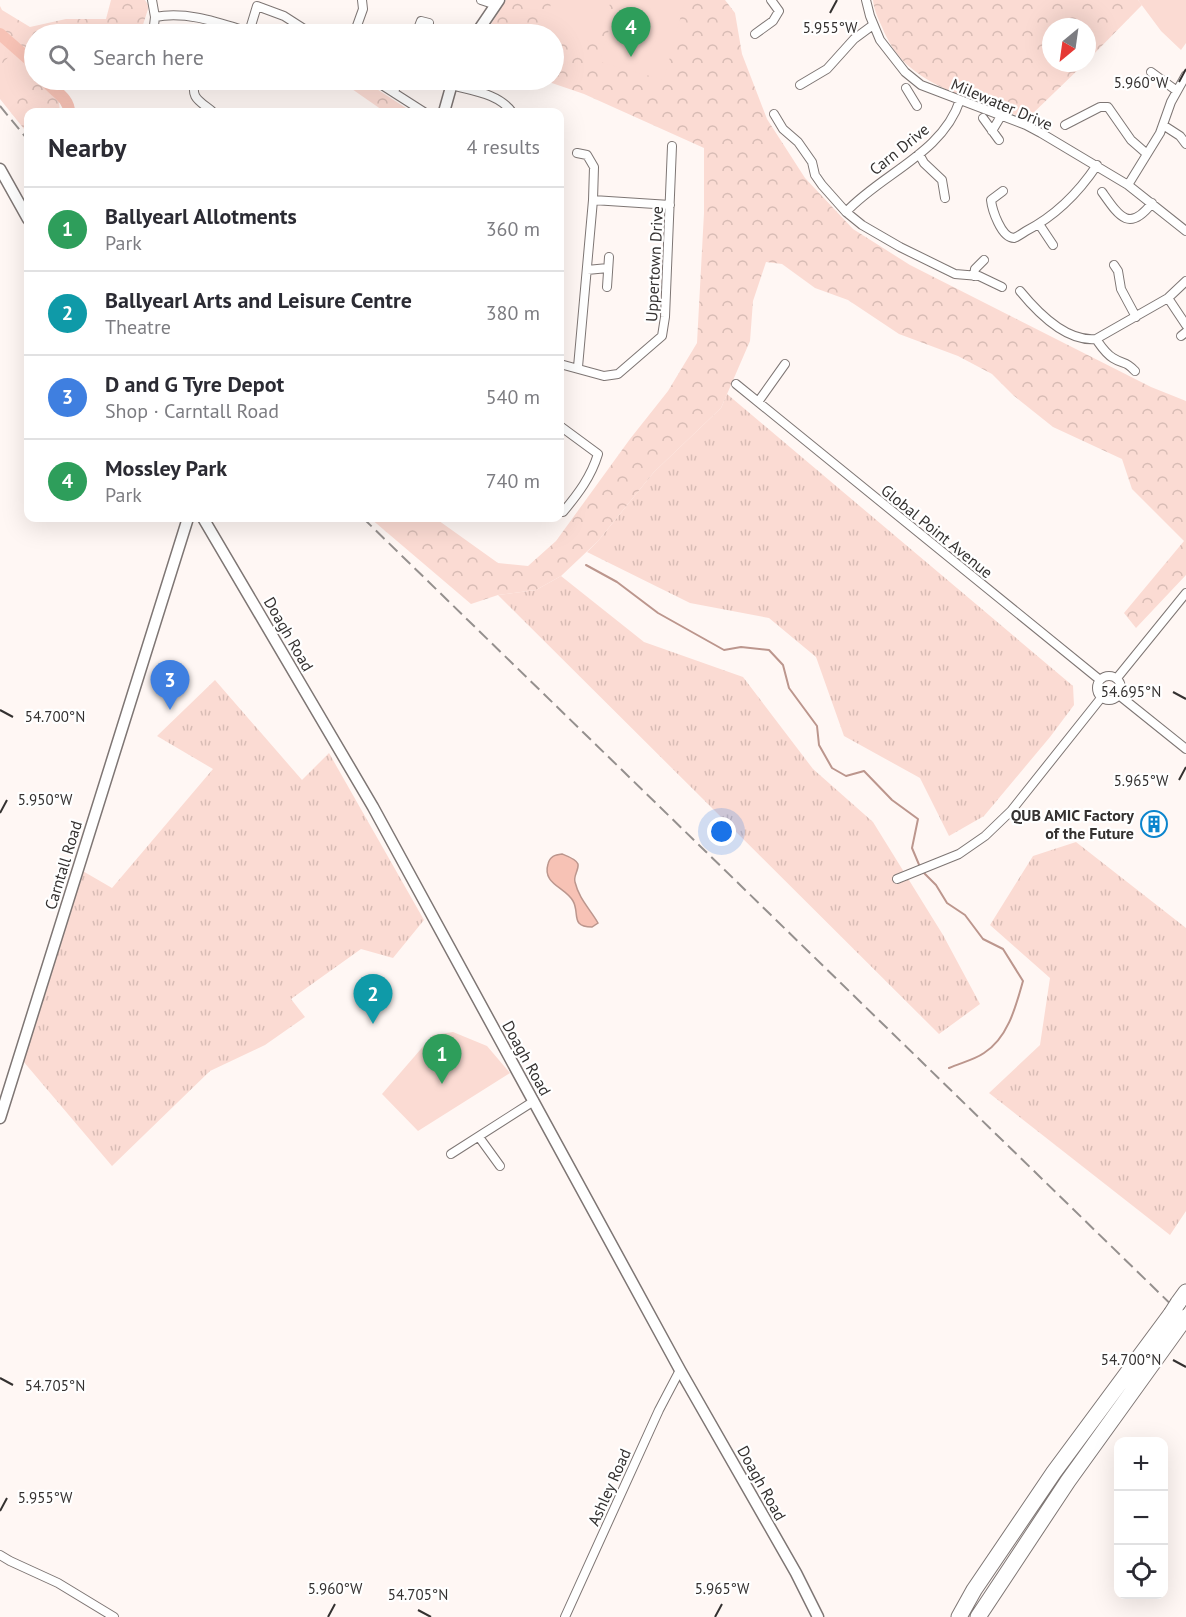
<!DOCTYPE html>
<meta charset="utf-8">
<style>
:root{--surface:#fff;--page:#f7f7f7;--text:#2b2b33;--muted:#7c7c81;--line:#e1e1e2;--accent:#7c3aed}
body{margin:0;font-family:"PT Sans",sans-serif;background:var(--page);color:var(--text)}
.controls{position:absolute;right:18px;bottom:18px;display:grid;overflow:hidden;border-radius:12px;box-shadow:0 6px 24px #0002}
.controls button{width:54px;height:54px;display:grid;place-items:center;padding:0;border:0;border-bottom:2px solid var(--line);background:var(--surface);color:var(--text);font:30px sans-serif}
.compass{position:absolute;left:1042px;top:18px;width:54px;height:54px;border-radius:50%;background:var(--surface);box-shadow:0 6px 24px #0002;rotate:209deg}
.you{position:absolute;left:722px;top:832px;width:21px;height:21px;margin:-15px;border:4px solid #fff;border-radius:50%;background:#1a73e8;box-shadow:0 0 0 9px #1a73e833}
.badge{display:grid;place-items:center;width:39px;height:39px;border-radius:50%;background:var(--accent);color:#fff;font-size:20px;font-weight:700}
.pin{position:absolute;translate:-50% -50px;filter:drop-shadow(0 2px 3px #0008)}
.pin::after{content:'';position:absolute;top:32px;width:21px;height:18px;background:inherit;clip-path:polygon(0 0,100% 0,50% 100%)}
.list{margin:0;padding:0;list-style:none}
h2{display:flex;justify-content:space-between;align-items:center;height:78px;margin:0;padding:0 24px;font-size:26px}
h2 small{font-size:20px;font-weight:400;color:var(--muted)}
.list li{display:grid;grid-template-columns:39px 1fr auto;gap:18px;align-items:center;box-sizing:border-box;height:84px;padding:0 24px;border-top:2px solid var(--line)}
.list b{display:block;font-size:22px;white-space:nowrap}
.list p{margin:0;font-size:20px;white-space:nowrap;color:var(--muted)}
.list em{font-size:20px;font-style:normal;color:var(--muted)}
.icon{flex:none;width:33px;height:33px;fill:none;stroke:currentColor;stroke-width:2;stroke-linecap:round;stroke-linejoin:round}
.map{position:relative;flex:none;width:1186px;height:1617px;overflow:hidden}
.search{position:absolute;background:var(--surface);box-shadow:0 6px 24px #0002;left:24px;top:24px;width:540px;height:66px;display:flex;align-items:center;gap:15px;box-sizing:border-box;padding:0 21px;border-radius:33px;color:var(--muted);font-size:22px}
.panel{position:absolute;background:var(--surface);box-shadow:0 6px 24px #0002;left:24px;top:108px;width:540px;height:414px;border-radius:12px}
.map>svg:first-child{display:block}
.grass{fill:url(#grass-tufts)}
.forest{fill:url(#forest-crowns)}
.garden{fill:#fbdbd3}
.water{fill:#f7c2b5;stroke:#bc968d;stroke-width:1.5}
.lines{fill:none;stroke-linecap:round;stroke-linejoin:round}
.stream{stroke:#bc968d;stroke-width:2}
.river{stroke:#f7c2b5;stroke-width:12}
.street-casing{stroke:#7e7674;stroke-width:10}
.secondary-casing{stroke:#7e7674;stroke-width:13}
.highway-casing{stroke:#7e7674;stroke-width:17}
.street{stroke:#fff;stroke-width:8}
.secondary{stroke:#fff;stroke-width:10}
.highway{stroke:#fff;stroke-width:15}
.rail{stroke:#95908e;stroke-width:2;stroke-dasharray:12 6;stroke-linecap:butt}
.highway-bridge-casing{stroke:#7e7674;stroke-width:17;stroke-linecap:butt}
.highway-bridge{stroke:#fff;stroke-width:15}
.ticks{fill:none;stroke:#343130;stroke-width:2}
.labels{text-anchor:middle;stroke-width:4.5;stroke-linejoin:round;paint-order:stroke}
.street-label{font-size:16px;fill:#343130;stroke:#fff}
.poi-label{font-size:16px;font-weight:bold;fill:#343130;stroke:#fff;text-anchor:end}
.ticks-label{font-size:15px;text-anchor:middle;fill:#343130;stroke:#fff;stroke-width:4.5;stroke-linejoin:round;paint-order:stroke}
</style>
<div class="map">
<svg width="1186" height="1617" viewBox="0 0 1186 1617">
<defs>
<pattern id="grass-tufts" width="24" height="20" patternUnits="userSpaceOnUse" patternTransform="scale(1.5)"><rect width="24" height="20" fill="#fbdbd3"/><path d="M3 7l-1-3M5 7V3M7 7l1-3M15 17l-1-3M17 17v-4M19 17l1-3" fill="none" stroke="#d8bcb5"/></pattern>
<pattern id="forest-crowns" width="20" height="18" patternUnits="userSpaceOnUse" patternTransform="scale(1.5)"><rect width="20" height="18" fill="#fbdbd3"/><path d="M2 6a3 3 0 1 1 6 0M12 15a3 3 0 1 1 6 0" fill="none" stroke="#d8bcb5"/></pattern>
</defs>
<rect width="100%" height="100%" fill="#fff7f4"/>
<path class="grass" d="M727,394L1073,686L1074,705L1050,737L984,816L949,836L920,778L844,736L816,657L769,618L690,603L587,552L598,541L654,472L721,408Z
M561,576L644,642L743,677L813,769L873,822L943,935L980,1004L939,1034L498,595L536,590Z
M215,680L302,780L329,753L424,920L393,958L361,949L291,999L305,1017L265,1045L210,1071L112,1166L23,1061L81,870L112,888L213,769L157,736Z
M1076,842L1186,928V1211L1170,1235L989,1093L1040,1045L1050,978L990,925L1033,856Z"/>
<path class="forest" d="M111,0H145L149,6L140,34H34V80H43L59,102L60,112H28V134L0,99V6L2,10L30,27L66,19H106Z
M506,0H725L735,13L742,54L767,119L805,178L853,229L910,265L1151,387L1186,401V575L1136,628L1124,613L1184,541L1132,489L1122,459L1053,427L1013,395L992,374L958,356L899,334L848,300L815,288L782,264L766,262L753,301L750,341L721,408L654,472L598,541L561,576L536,590L498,595L471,604L370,518H435L498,563L528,566L556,541L630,439L668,391L697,343L704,213V148L584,94L543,80H554V34H485Z
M873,0H1138L1142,5L1087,61V27H1051V63H1085L1027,119C991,106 941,93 911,68C898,58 888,42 882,27C878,18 874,10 873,0Z
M339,80H363L412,112H385Z"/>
<path class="garden" d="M552,0H611L599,44L544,29Z
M617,0H685L664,80L600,62Z
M1138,0H1186V43L1181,50L1161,31Z
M15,50L34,69V80H37L22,97H4L0,92V66Z
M453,1032L487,1046L510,1073L418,1131L382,1094L433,1035Z"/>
<path class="water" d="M562,854C567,856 576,859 578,864C579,870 573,876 575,882C579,899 590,909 598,923L592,927C570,927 580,913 573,901C565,887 542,884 548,864C550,856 555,855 562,854Z"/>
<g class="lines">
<path class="stream" d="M586,565L617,582L658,613L724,650L741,647L769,650L783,665L789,688L817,726L819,745L832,768L846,776L864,771L892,800L918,819L912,848L920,867
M923,872L936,885L947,903L965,915L983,939L1003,949L1023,981C1016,1006 1008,1038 984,1053C974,1060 960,1063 949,1068"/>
<path class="river" d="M0,34L34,64
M45,80C53,91 69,97 69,112"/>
<defs>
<path id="street" d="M152,0L155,17L153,34
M481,0L496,5
M866,0L870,16L880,40L905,72L921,85L1026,125L1041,133L1128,185L1186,231
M155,17C186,11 217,22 246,31L250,29L257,6L284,16L312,34
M209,34L212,21
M354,34L363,9L362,0
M416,34L421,21L429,23
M755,34L773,21L779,11L771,0
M1151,72L1177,91
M196,80C189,98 200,101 213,112
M374,80L424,112
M273,83L276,80
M451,85C472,91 498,93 512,112
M800,85L827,69L854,39L873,25
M906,88L917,106
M393,92L401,80
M774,114L783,129L798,142L812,162L815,175L822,185L846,212L862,225L900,247L955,274L979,276L1002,287
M983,118L999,140
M1065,125L1100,107H1108L1131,140L1147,154
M1163,125L1180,136L1186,144
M992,131L1001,116
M577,153L587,155L594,167L593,200L578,367
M919,154L924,163L942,180L945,198
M1128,185L1160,133L1171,102L1186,75
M1003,191L991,200C992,209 1001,238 1014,238C1017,237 1023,233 1026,231C1055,216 1079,192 1097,165
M1102,192C1119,216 1129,233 1152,203
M593,200L670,205
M846,212C881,174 943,153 960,100
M1039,224L1053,245
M1114,265L1118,271L1121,289L1136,317
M587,270L608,268
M974,276L975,269L984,260
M607,287L609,257
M1020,291C1038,313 1066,342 1096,339L1168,298L1186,281
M1168,298L1186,325
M1181,336L1186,332
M1096,339C1101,346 1105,353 1113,358C1124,365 1125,360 1135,371
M560,364L604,376L618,374L662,336L665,317L672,146
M736,384L1100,680
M758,402L785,364
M560,426L598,454C591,477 578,494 563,512H560
M1097 688a12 12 0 1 1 24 0a12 12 0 1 1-24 0Z
M1117,678L1186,593
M1120,696L1186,749
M897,879L959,854L985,836L1011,811L1101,698
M479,1137L500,1166
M451,1154L534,1101
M0,1555L10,1561L58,1583L114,1617
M565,1617L659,1410L680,1370"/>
<path id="secondary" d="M476,34L499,0
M444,112L453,80
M0,169L28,219
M203,518L373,807L680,1370L796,1573L818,1617
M0,1118L188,518"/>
<path id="highway" d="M1178,1303L1186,1292
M959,1617L974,1590L1054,1472L1171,1314
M978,1617L1068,1481L1181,1324"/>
</defs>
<use href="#street" class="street-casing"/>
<use href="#secondary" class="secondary-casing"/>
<use href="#highway" class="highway-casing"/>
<use href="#street" class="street"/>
<use href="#secondary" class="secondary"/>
<use href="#highway" class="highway"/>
<path class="rail" d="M0,106L28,140
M363,518L1186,1319"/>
<defs>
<path id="highway-bridge" d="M1171,1314L1178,1303
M1181,1324L1186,1317"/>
</defs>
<use href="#highway-bridge" class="highway-bridge-casing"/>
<use href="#highway-bridge" class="highway-bridge"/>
</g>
<path class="ticks" d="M830,13L837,0M1179,82L1186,69M1173,692L1186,699M0,710L13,717M1179,780L1186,767M0,813L7,800M1173,1360L1186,1367M0,1378L13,1385M0,1511L7,1498M418,1610L431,1617M328,1617L335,1604M715,1617L722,1604"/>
<defs>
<symbol id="building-ring" viewBox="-11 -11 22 22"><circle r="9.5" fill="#fff" stroke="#0c85cd" stroke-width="1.5"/><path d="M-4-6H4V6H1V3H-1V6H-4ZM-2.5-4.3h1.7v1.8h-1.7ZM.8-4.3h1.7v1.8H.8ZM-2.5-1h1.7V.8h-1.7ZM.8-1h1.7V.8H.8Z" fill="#0c85cd"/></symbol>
</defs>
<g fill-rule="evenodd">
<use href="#building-ring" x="1139" y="809" width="30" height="30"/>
</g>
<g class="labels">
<g class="street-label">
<text transform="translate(1002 104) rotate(23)" y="6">Milewater Drive</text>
<text transform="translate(899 149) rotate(-39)" y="6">Carn Drive</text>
<text transform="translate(654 264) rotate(-87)" y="6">Uppertown Drive</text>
<text transform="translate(937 531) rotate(39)" y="6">Global Point Avenue</text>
<text transform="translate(289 634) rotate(60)" y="6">Doagh Road</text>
<text transform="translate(63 865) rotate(-73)" y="6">Carntall Road</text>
<text transform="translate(527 1058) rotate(61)" y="6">Doagh Road</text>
<text transform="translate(762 1483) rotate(61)" y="6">Doagh Road</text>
<text transform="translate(609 1487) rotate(-66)" y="6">Ashley Road</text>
</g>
<g class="poi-label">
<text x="1134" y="821">QUB AMIC Factory<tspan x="1134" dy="18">of the Future</tspan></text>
</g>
</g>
<g class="ticks-label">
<text x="830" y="33">5.955°W</text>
<text x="1141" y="88">5.960°W</text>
<text x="1131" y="697">54.695°N</text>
<text x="55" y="722">54.700°N</text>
<text x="1141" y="786">5.965°W</text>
<text x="45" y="805">5.950°W</text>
<text x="1131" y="1365">54.700°N</text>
<text x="55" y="1391">54.705°N</text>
<text x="45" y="1503">5.955°W</text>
<text x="335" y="1594">5.960°W</text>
<text x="722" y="1594">5.965°W</text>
<text x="418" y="1600">54.705°N</text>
</g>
</svg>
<div class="controls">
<button>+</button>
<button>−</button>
<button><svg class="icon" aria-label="locate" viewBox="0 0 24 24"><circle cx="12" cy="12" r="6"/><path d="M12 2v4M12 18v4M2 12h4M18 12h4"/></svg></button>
</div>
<svg class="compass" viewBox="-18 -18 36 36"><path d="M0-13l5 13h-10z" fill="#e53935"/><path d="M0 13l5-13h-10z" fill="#7c7c81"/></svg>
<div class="you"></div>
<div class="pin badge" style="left:442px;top:1084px;background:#2e9e5b">1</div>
<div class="pin badge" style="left:373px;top:1024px;background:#0f9aa8">2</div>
<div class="pin badge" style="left:170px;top:710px;background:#3f7fe0">3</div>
<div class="pin badge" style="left:631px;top:57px;background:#2e9e5b">4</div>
<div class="search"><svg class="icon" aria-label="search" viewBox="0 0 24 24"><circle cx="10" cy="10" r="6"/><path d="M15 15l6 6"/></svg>Search here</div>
<section class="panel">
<h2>Nearby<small>4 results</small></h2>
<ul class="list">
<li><span class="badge" style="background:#2e9e5b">1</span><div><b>Ballyearl Allotments</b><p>Park</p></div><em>360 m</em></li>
<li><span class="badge" style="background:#0f9aa8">2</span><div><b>Ballyearl Arts and Leisure Centre</b><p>Theatre</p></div><em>380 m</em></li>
<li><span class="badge" style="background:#3f7fe0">3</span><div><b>D and G Tyre Depot</b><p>Shop · Carntall Road</p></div><em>540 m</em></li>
<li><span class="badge" style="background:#2e9e5b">4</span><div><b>Mossley Park</b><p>Park</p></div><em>740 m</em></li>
</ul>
</section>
</div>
